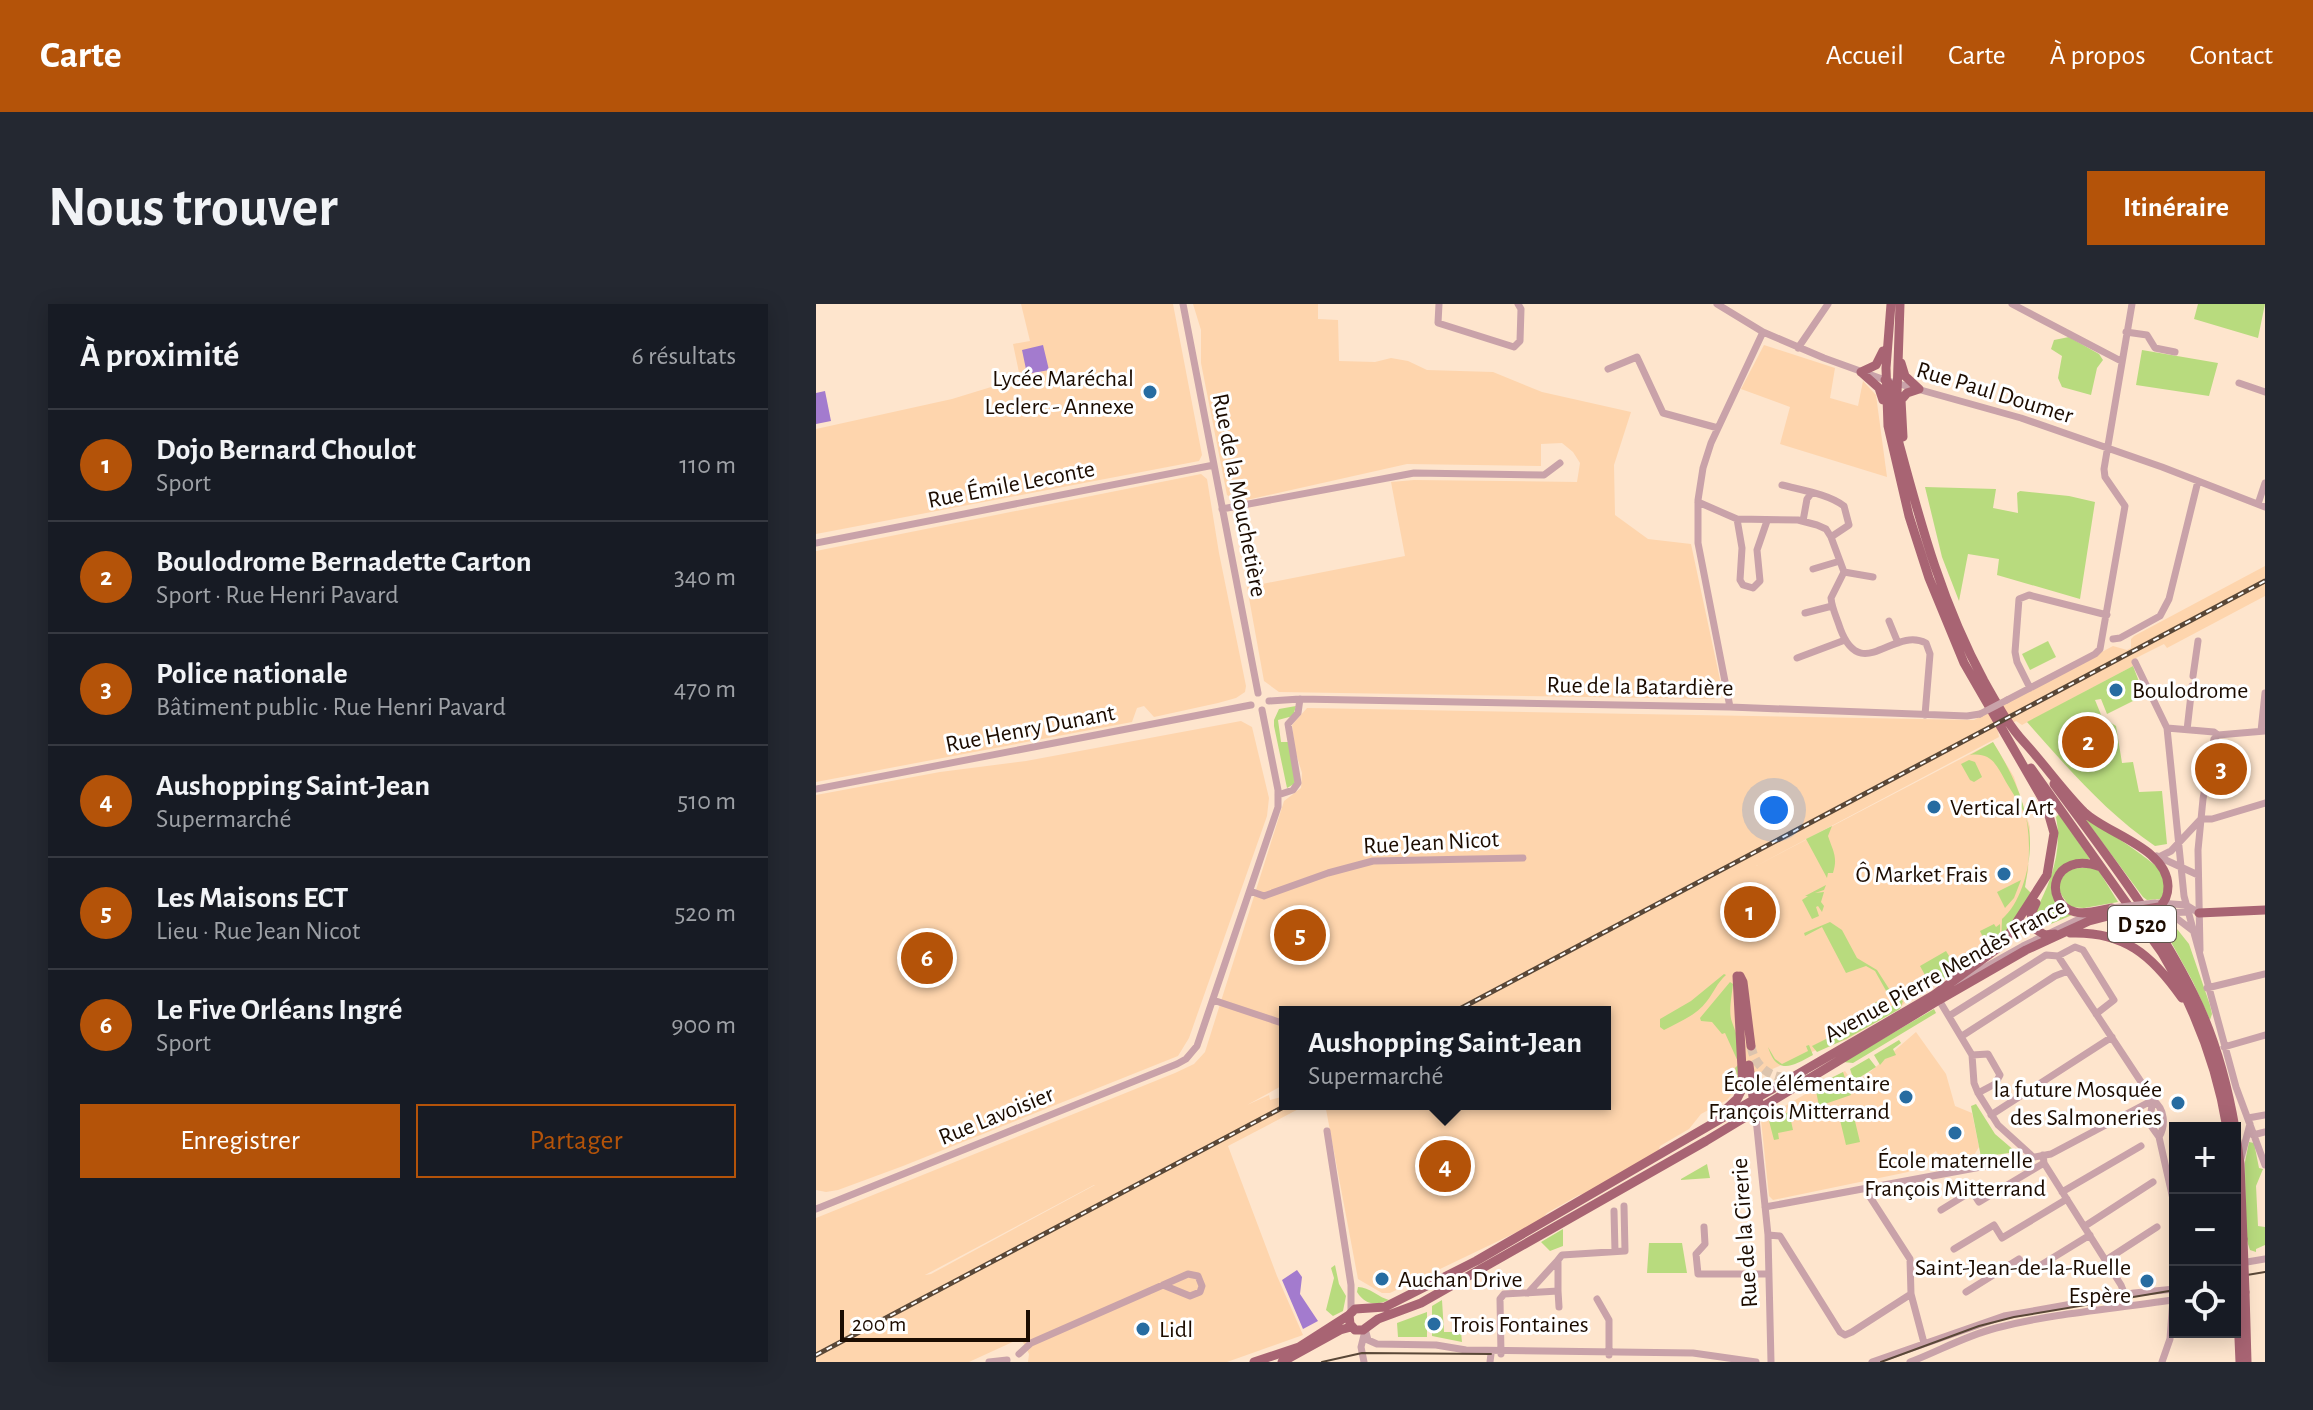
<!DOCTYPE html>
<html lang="fr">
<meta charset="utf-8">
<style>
:root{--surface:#171b24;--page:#242831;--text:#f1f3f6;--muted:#9ea1a6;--line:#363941;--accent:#b45309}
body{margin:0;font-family:"Alegreya Sans",sans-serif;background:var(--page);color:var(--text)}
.controls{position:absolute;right:24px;bottom:24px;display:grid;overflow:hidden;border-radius:0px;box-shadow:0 4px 20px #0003}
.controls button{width:72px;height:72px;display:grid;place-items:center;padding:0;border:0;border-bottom:2px solid var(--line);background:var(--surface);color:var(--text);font:40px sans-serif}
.scale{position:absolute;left:24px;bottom:20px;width:190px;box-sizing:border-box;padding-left:8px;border:4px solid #1c0c00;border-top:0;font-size:22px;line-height:28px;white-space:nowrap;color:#1c0c00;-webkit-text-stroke:6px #fff;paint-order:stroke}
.you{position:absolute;left:958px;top:506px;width:28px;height:28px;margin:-20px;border:6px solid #fff;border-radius:50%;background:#1a73e8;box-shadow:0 0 0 12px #1a73e833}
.badge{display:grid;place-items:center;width:52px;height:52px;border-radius:50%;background:var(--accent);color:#fff;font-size:26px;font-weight:700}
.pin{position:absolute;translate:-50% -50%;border:4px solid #fff;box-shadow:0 2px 8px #0006}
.popup{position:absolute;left:463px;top:702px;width:332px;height:104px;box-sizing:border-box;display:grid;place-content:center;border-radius:0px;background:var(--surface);filter:drop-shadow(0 2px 6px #0005);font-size:26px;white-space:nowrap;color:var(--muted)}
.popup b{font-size:30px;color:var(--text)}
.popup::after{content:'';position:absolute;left:50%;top:100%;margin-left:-16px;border:16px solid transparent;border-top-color:var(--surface)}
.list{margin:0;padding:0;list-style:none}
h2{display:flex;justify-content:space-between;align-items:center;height:104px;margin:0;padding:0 32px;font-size:34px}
h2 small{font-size:26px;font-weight:400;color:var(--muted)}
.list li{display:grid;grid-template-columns:52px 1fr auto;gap:24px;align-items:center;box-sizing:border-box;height:112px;padding:0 32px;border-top:2px solid var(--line)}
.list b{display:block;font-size:30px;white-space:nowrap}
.list p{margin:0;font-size:26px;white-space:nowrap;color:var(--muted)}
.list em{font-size:26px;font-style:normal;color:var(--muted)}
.actions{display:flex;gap:16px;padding:24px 32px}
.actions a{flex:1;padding:18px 0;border:2px solid var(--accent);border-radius:0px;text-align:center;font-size:28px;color:var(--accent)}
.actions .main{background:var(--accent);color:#fff}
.icon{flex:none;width:44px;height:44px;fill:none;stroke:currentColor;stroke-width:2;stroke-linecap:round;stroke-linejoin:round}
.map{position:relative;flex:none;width:1449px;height:1058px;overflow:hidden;border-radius:0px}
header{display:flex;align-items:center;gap:48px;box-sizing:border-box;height:112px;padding:0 40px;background:var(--accent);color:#fff}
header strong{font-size:38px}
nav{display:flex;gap:44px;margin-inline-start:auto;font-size:28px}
.intro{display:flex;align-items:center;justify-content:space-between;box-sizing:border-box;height:192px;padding:0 48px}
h1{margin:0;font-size:56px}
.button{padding:20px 36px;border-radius:0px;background:var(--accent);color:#fff;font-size:28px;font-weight:700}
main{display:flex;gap:48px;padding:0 48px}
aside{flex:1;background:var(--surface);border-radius:0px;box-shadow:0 4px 20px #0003}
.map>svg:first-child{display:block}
.built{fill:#fed5ad;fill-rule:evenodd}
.green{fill:#b8db7e}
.water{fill:#a37bce}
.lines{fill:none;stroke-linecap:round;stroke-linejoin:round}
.major-tunnel{stroke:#dcc4ae;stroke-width:9;stroke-dasharray:9 4.5;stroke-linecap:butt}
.minor{stroke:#c9a2a9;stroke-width:7}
.major{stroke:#a86473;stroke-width:9}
.tram{stroke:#594737;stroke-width:2}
.rail-casing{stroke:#594737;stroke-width:5}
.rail{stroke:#fff;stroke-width:2;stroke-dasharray:6;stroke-linecap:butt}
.minor-bridge{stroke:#c9a2a9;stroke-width:7}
.major-bridge{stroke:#a86473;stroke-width:9}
.poi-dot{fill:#276ca1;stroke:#fff;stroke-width:3}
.labels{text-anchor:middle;stroke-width:6;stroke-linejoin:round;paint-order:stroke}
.shield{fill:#fff;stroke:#60554c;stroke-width:2}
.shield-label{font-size:22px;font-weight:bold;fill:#1c0c00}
.poi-label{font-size:24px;fill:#1c0c00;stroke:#fff;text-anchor:end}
.street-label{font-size:24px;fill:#1c0c00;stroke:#fff}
</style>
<header>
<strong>Carte</strong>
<nav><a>Accueil</a><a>Carte</a><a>À propos</a><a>Contact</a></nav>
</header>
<div class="intro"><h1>Nous trouver</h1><a class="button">Itinéraire</a></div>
<main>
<aside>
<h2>À proximité<small>6 résultats</small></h2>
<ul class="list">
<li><span class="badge">1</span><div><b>Dojo Bernard Choulot</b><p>Sport</p></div><em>110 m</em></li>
<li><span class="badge">2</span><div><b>Boulodrome Bernadette Carton</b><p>Sport · Rue Henri Pavard</p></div><em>340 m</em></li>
<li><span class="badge">3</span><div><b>Police nationale</b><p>Bâtiment public · Rue Henri Pavard</p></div><em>470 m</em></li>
<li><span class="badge">4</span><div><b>Aushopping Saint-Jean</b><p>Supermarché</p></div><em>510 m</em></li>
<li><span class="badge">5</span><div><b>Les Maisons ECT</b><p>Lieu · Rue Jean Nicot</p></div><em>520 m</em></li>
<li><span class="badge">6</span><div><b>Le Five Orléans Ingré</b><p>Sport</p></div><em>900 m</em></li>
</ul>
<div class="actions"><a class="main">Enregistrer</a><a>Partager</a></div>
</aside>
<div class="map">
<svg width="1449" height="1058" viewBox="0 0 1449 1058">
<rect width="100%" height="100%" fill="#fee5cd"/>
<path class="built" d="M205,0H357L386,151L383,157L0,230V125L136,95L198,76L205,78L197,40L214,37Z
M377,0H502V15L522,16L523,57L559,58L575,54L592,57L611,66L677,68L726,88L815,108L798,161L799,211L832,235L875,240L906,385L898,395L463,388L448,377L431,283L589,252L575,178L598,176L761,178L764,159L757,148L746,139L725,140V162L591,160L422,198L411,191L385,59V26Z
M948,41L1019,64L1014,94L1042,102L1047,77L1060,91L1071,173L964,140L974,103L925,85Z
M385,170L391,175L403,249L430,382L429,388L420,394L402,399L338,413L328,402L321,404L316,418L0,478V247Z
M1449,262V292L1351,344L1348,340L1316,356L1317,362L1206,421L1200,417L1182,427L1183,433L940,562L1177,438L1198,473L1214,523L1212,568L1203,599L1180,640L1168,651L1100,689L1081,706L1030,736L1005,744L924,779L911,796L885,810L873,825L844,842L842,849L773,889L763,891L731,909L724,917L574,989H566L542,975L509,800H789V708H469V780L431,801L453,791L454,796L469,792V800H492L412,842L461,972L487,1031L411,1058H212L213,1050L205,1034L153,1058H0V914L359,769L378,760L389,748L468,497L485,484L486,469L479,446L476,421L491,404L1158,416L1297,342L1311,346L1315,344V335L1318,332ZM279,881L115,970L109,971L278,881Z
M425,417L436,423L453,494L451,512L373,734L362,752L87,862L22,886L10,888L0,886V491L124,468L210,457Z
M1100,728L1130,770L1139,802L1156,809L1163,843L1158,851L1127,859L1120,847L1092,868L957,896L953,892L945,816L1029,767L1039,781Z"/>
<path class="green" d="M1382,0H1449L1442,34L1378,15Z
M1253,33L1283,50L1287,56L1281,64L1275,91L1246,83L1242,74L1246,52L1235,45L1238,36Z
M1326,46L1402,59L1393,92L1320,81Z
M1109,183L1180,185L1177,204L1202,209L1201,189L1204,187L1253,192L1279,198L1264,295L1181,271L1183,255L1152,250L1143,297L1126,253Z
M1232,337L1240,353L1214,366L1206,350Z
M1317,362L1327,388L1318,392L1319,396L1291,410L1285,395L1279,396L1286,413L1300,422L1306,459L1317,458L1323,488L1346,487L1351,540L1339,542C1289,508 1251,463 1211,418Z
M480,402L477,412L462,416L465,438H472L480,476L478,480L471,484L458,422V416L463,405Z
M1177,438C1208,488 1220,524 1209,583L1216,590L1185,638L1186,615C1208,597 1220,546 1211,517C1207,503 1197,490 1190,478C1181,462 1176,448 1154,451Z
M1153,456L1159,458L1166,473L1158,478L1154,476L1145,460Z
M1243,510L1274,555C1251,554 1243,563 1236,584L1256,611L1223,625L1218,610C1234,580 1247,548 1240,513Z
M1266,511C1274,515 1340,559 1343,565C1349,575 1350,585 1345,595L1331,596L1327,593Z
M1016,522L1012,532C1017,547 1022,553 1017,569H1012L1011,574L990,535Z
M1276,563L1283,567L1302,598L1268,604L1254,603C1241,585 1239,584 1252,565Z
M1205,576L1198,594L1189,604L1181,588Z
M1010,581L1008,586L999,589L1008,588L1005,598L1008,602L1006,608L1002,602L1000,603L1003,612L996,615L986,596L992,592H989Z
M1353,615L1373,640L1394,701L1396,710L1394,716L1377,678L1343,616Z
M1014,618L1026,626L1041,654L1061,666L1077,691L1087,697L1084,705L1030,735L1001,748L996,742L1056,712L1052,703L1064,696L1069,705L1078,701L1059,667L1050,662L1030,669L1006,623L989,632L988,629Z
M1178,620L1180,623L1184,620C1185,632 1182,641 1175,648L1115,682L1104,662L1130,647L1140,663L1172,644L1164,627Z
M908,670L910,671C901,679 898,688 891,697C881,711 863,718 848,726L844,723V715L875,697Z
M914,678L917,680C916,691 912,708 916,718C925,744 937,766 908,784L906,782L922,773L919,764L923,760L909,729L906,730L896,718L885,717L884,714Z
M1118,705L1120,709L1037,759L1027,758Z
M1083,736L1085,739L1077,745L1080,751L1069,755L1064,761L1058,751Z
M993,741L997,751C977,762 961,772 952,743L959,755L966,760L992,747L990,742Z
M1053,754L1060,763L1038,777L1034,765Z
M1027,768L1035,791L1003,802L999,782Z
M1160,800L1179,830L1200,848L1165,853L1155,802Z
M973,808L977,826L962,829L963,835L958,836L953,817L955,814Z
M1038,813L1044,838L1030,841L1024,816Z
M1433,838L1438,839L1443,864L1447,865L1440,882L1442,922L1449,923V941L1440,945V948L1434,946L1430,934L1429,858Z
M891,860L894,874L865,876V875Z
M747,925V942L734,947L725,938Z
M833,939H866L871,969H831Z
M519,961L523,980L530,992L527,1007L517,1012L510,1006L518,974L515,964Z
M542,983C553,983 564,994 573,996C560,1001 550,1002 541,988Z
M626,996L628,1028H645L646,1038L616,1032V1025L621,1024V1017L616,1016V1002Z
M611,1008V1033H582L581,1019Z"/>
<path class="water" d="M227,41L233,66L211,70L206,46Z
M9,87L15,117L0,120V89Z
M481,966L486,973L484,990L502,1017L487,1025L466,976Z"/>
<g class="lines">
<path class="major-tunnel" d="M935,742C940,771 968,780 992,769"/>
<path class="minor" d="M367,0L442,389
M623,0L622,19L698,43L704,37L705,5L702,0
M901,0L947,28L1008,54L1069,76L1205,114L1346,163L1449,203
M1196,0L1305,57
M1310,28L1331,31L1339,44L1359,48
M982,44L1012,0
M792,65L821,53L847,109L902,124
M1423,79L1449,88
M966,181C985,186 1013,190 1028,202L1033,221L1015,233
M882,198L921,215L982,216L1001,221L1010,225L1015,233L1028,268L1015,294C1016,305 1021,314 1024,324C1045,381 1077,322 1110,339L1114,350L1109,411
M1442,200L1449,179
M406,205L598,169L728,171L744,159
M921,215L926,244L924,276L927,281L937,284L944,277L941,246L951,217
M987,217L991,195L994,191
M0,239L398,161
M997,265L1024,257
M1028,268L1057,273
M989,309L1016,302
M1073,317L1082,339
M1297,335L1304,334L1344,312L1353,295L1382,177
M981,354L1029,336
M1319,358L1351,424L1368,592L1420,783L1449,861
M1377,372L1382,337
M1214,384L1201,358L1199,348L1203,295L1213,291L1291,311
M1191,396L1279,350L1284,345L1309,202L1289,173L1288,165L1316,0
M453,397L484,395L914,403L1151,412L1164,410
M914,403L882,239V196L887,164L895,139L947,28
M1351,424L1398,428L1402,431L1449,427
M1371,426L1376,382
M1445,427L1449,389
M0,485L435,401
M462,491L477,486L482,479L472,420L482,409L484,395
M1385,515H1396L1449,499
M1341,552L1382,571
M1343,553L1355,547L1385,515
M434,587L448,592L512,569L557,557L707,554
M1343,599L1370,601L1383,609
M1347,609L1373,608
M1355,610L1376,626
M1384,646L1382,546L1387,495L1398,435L1402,431
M1242,652L1337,796C1349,805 1350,821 1343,833
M1141,679L1207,642L1272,611
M1391,684L1449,670
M397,696L469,720
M1123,696L1156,751L1158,779L1162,789L1182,821L1216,852
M1133,712L1230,651L1242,652L1259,643L1267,646L1298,696L1280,710
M1146,732L1239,672L1252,667
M1408,743L1449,731
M1156,751L1172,750L1184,771L1179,780L1162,789
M1337,796L1333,819L1343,833L1359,904
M939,805L952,931L955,1058
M1175,811L1296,733
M1432,814L1449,811
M511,827L535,981V1008
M1437,831L1449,828
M1227,851L1228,859L1305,981L1309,991
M1425,854L1434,820
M1246,888L1325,842
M1054,893L1094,955L1095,990L1108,1039
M949,903L1235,850L1337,796
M0,905L361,760L370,755L381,742L462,503V486L446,406
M1125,906L1156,887L1163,898L1228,859
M798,907L799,947
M1269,922L1337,878
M888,923L889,940L880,950L882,970H953
M952,931L964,932L1024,1028L1029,1031L1036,1028L1095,990
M1138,945L1178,921L1186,934L1251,895
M1290,956L1341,923
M1425,959L1449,955
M742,987L743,1003
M1150,988L1203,955L1212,969L1274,931
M712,989L742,956
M781,995L793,1016V1051
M549,1025L552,1036L561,1040L620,1041L650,1046L877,1049L940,1058
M203,1050L215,1039L372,970L382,972L386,982L384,988L374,992L347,981
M685,1050L684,995L688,990L742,987V956L746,951L809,947L808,902
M173,1058L191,1056
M548,1058L545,1043L549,1027
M674,1058L675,1050
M1056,1058L1188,1012L1318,989L1359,985
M1094,1058C1123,1047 1149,1032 1180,1024C1238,1009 1297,1005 1356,996
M1346,1058L1354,1035L1357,994"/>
<path class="major" d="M1075,0L1070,64L1072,122L1093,212L1113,274L1148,359L1230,501L1238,529L1231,571L1186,641L1118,691L660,957L569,1003L539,1005L533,1011L534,1020L539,1026H547L562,1015L605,999L890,837L1123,696L1210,646L1273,617L1300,610
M1085,59L1089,72L1103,85
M1045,68L1060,61L1067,47
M1045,68L1063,84L1067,96
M1069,76L1076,82C1079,102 1078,123 1084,143C1106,225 1127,301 1168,377C1180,398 1192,421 1208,438C1229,461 1247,487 1268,508C1291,530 1351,544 1352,582C1352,591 1350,597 1343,603
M1081,90L1084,0
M1087,133L1085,96L1091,89L1103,85
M1215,464L1346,649C1378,703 1401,762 1411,824
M1238,480C1287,547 1340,614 1377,689C1398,731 1411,778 1419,824
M1285,563C1235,545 1226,599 1259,608C1270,611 1285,606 1296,604
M1220,599L1215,610L1219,625L1229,631L1239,630
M1383,609L1449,606
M1254,629C1308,627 1336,651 1366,694
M924,672L927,678L935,742
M933,761L937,793L943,798
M908,807L921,795L927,783L921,672
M1419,824L1424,860L1427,935
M1419,919V938
M1421,988L1424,1058
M1429,988L1431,1058
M438,1058L483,1043L533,1011
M466,1058L524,1026L535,1023"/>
<path class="tram" d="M1419,973L1449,968
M506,1058L546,1049L675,1050
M1065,1058L1163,1022L1198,1013L1359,986"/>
<defs>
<path id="rail" d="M638,708L1449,277
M0,1051L473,800"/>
</defs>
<use href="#rail" class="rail-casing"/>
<use href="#rail" class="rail"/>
<path class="minor-bridge" d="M1164,410L1191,396
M1296,604L1339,599
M1311,612L1347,609"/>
<path class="major-bridge" d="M1300,610L1343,603
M1427,935L1429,988
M1419,938L1421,988"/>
</g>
<g class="poi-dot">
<circle cx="334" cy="88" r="8"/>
<circle cx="1300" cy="386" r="8"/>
<circle cx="1118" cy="503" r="8"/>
<circle cx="1188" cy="570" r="8"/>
<circle cx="1090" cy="793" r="8"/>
<circle cx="1362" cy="799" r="8"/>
<circle cx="1139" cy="829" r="8"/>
<circle cx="566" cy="975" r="8"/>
<circle cx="1331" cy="977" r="8"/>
<circle cx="618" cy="1020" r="8"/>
<circle cx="327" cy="1025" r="8"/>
</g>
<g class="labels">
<rect class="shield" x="1292" y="602" width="68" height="36" rx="6"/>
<g class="shield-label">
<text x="1326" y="628">D 520</text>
</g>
<g class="poi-label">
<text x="318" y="82">Lycée Maréchal<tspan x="318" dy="28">Leclerc - Annexe</tspan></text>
<text x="1316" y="394" text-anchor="start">Boulodrome</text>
<text x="1134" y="511" text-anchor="start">Vertical Art</text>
<text x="1172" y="578">Ô Market Frais</text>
<text x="1074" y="787">École élémentaire<tspan x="1074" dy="28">François Mitterrand</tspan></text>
<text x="1346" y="793">la future Mosquée<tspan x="1346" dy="28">des Salmoneries</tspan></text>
<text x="1139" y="864" text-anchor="middle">École maternelle<tspan x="1139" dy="28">François Mitterrand</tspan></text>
<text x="1315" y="971">Saint-Jean-de-la-Ruelle<tspan x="1315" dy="28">Espère</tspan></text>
<text x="582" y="983" text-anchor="start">Auchan Drive</text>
<text x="634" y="1028" text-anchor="start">Trois Fontaines</text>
<text x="343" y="1033" text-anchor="start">Lidl</text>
</g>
<g class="street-label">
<text transform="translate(1179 88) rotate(17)" y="8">Rue Paul Doumer</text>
<text transform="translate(195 180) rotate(-11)" y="8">Rue Émile Leconte</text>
<text transform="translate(424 191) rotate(79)" y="8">Rue de la Mouchetière</text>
<text transform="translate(824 382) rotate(1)" y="8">Rue de la Batardière</text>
<text transform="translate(214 424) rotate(-11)" y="8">Rue Henry Dunant</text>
<text transform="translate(615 538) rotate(-3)" y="8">Rue Jean Nicot</text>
<text transform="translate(1129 666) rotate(-29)" y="8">Avenue Pierre Mendès France</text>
<text transform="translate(180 811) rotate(-22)" y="8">Rue Lavoisier</text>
<text transform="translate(928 929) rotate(-94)" y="8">Rue de la Cirerie</text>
</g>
</g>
</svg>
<div class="controls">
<button>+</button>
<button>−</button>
<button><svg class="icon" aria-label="locate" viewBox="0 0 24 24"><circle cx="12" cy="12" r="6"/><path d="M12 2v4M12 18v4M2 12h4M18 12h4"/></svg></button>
</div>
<div class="scale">200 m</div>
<div class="you"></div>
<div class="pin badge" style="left:934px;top:608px">1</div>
<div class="pin badge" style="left:1272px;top:438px">2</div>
<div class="pin badge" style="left:1405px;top:465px">3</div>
<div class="pin badge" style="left:629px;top:862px">4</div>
<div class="popup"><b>Aushopping Saint-Jean</b>Supermarché</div>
<div class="pin badge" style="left:484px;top:631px">5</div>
<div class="pin badge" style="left:111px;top:654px">6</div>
</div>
</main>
